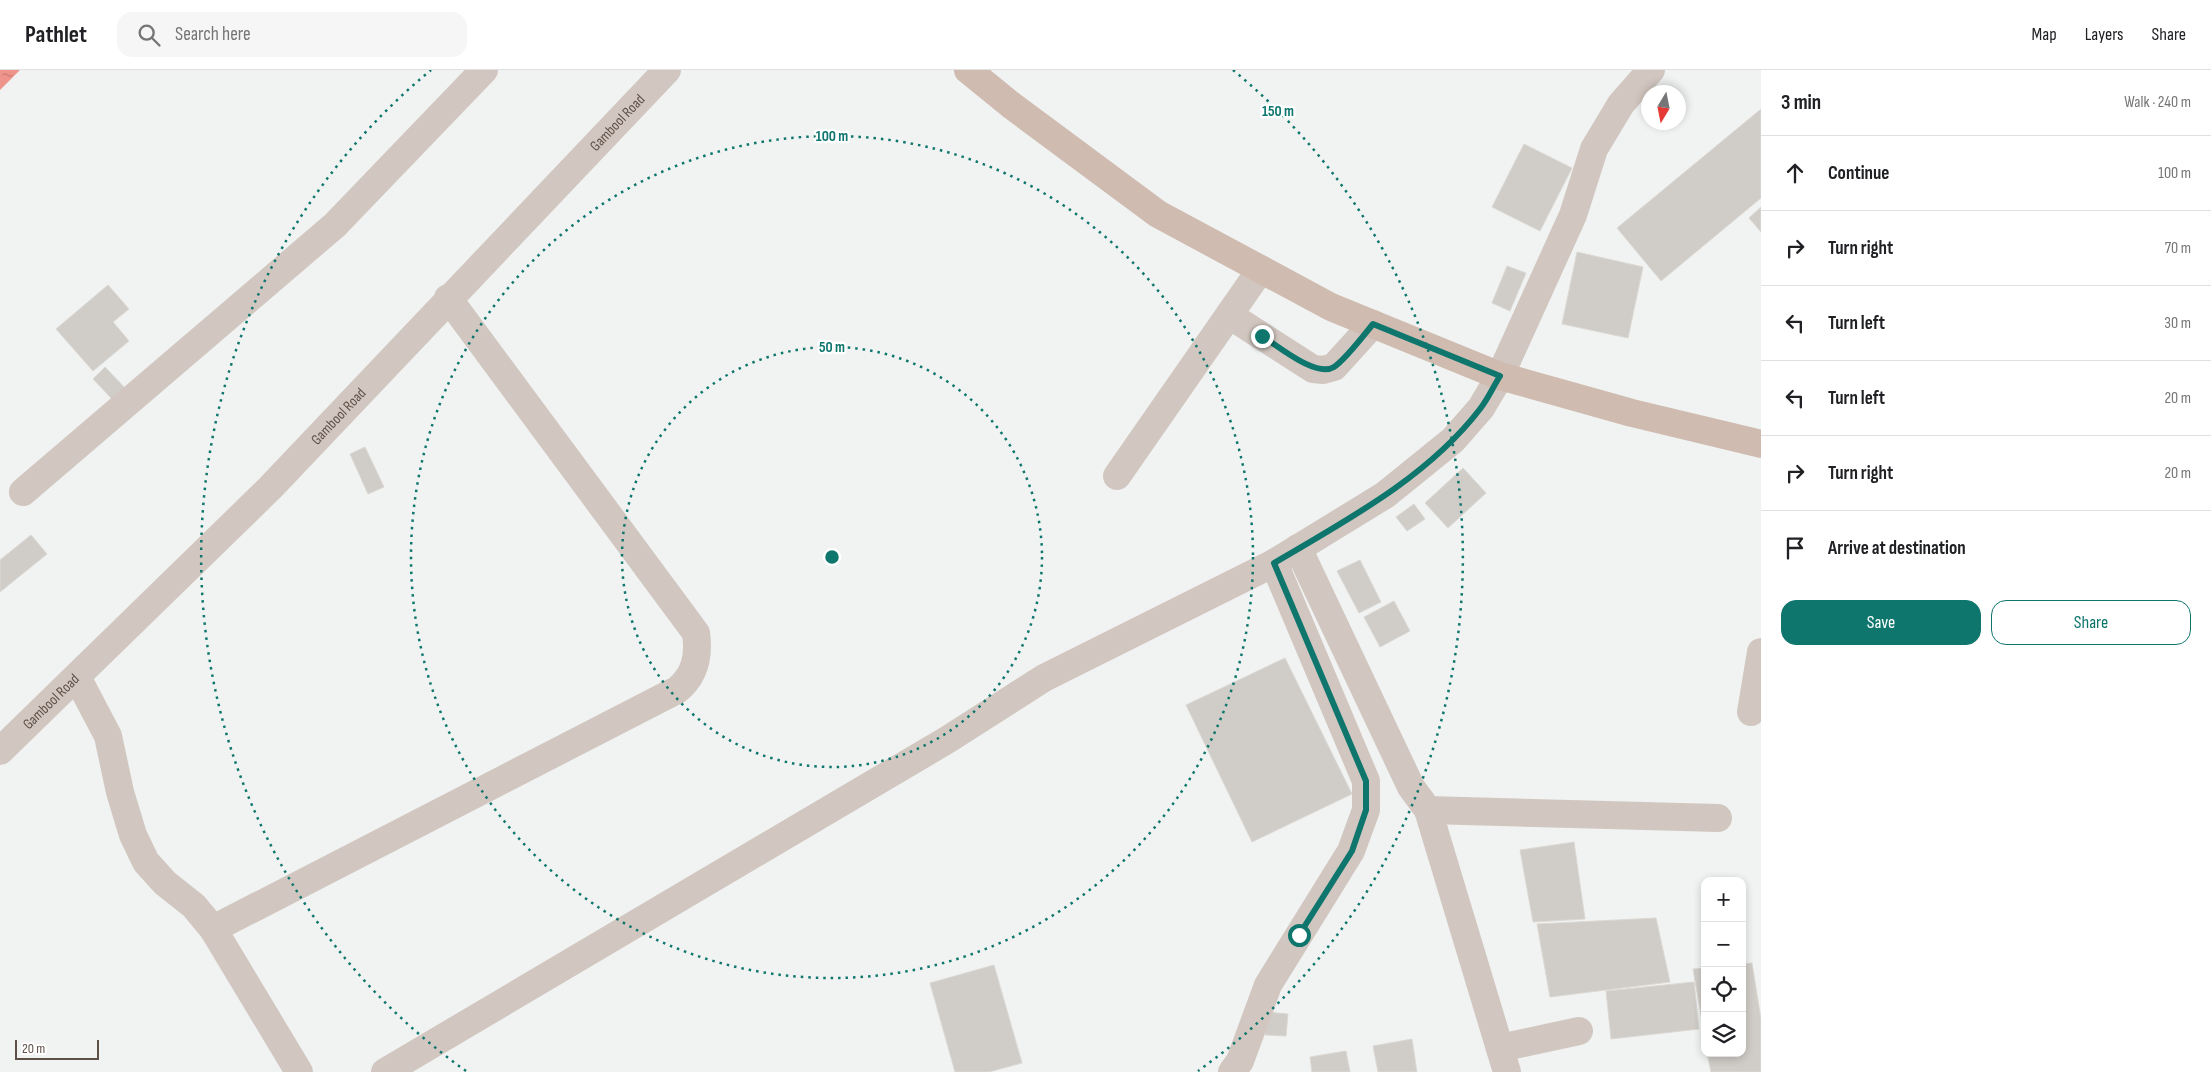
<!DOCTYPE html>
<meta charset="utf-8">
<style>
:root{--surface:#fff;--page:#f6f6f6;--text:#202124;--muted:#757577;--line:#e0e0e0;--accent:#0f766e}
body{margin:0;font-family:"Sofia Sans Condensed",sans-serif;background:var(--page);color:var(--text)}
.controls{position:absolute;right:15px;bottom:15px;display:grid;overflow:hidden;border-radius:10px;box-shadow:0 2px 8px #0003}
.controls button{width:45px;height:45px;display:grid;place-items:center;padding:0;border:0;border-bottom:1px solid var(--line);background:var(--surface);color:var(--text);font:25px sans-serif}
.compass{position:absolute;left:1641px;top:15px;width:45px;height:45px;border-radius:50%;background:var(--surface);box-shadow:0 2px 8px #0003;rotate:190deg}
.scale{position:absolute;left:15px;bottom:12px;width:84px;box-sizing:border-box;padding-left:5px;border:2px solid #5e5047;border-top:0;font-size:14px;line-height:18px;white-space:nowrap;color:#5e5047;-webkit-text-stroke:4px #fff;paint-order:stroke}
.stop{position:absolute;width:15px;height:15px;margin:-11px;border:4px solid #0f766e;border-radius:50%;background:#fff}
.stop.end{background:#0f766e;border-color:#fff;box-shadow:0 1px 5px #0008}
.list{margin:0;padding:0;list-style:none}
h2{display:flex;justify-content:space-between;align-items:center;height:65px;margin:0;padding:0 20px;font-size:21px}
h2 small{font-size:16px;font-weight:400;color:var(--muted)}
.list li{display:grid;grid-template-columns:32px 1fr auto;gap:15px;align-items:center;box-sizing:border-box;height:75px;padding:0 20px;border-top:1px solid var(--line)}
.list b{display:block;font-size:19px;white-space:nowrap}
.list em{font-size:16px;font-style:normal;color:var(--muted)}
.actions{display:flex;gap:10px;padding:15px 20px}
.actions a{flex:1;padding:11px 0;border:1px solid var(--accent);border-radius:15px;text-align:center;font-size:18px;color:var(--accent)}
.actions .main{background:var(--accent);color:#fff}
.icon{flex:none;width:28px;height:28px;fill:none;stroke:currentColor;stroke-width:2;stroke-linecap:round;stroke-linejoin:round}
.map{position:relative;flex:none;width:1761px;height:1002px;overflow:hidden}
header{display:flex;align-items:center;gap:30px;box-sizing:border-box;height:70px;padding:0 25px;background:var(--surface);border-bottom:1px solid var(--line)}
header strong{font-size:24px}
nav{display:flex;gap:28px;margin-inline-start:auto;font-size:18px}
.search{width:350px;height:45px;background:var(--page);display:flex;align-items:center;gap:12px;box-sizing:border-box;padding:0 18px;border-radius:15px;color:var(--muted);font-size:19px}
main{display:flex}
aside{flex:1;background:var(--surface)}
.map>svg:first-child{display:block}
.water{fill:url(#water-ripples)}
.building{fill:#d0ccc7;stroke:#dcd8d4}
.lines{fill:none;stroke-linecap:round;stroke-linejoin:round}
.minor{stroke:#d2c7c0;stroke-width:28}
.major{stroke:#cfbbaf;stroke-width:28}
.route{stroke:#0f766e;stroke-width:6}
.ring{fill:none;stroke:#0f766e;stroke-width:2.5;stroke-dasharray:2.5 5}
.labels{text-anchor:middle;stroke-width:4.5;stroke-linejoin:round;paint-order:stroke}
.street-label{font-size:15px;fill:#5e5047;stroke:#fff}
.centre{fill:#0f766e;stroke:#fff;stroke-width:2.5}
.ring-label{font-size:15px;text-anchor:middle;font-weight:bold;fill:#0f766e;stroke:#fff;stroke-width:4.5;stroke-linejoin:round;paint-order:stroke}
</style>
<header>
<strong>Pathlet</strong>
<div class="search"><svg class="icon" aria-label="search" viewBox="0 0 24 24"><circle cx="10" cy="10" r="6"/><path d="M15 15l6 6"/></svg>Search here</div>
<nav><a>Map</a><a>Layers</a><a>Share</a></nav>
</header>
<main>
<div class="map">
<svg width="1761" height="1002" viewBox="0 0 1761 1002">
<defs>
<pattern id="water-ripples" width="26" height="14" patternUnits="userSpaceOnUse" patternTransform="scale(1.25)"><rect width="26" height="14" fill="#ef948a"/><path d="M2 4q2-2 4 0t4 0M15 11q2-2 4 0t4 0" fill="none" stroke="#c57b73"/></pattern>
</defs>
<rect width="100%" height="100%" fill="#f0f3f2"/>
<path class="water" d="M0,0H20L0,20Z"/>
<path class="building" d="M1761,39V128L1661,211L1617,158Z
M1524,74L1572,98L1540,161L1492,137Z
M1761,137V162L1749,148Z
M1577,182L1643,197L1628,268L1562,254Z
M1507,196L1526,203L1510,241L1492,233Z
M108,215L129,239L113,252L129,271L93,301L56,259Z
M105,297L126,319L113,330L93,309Z
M365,377L384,417L368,424L350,384Z
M1463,398L1486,423L1448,458L1425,433Z
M1414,434L1425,449L1407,461L1396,447Z
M31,465L47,484L0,522V490Z
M1360,490L1381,532L1359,543L1337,501Z
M1394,531L1410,561L1380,577L1364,547Z
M1285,588L1352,724L1252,772L1186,635Z
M1574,772L1585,849L1533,852L1520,780Z
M1656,848L1670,912L1550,927L1537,854Z
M1752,893L1761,949V1002H1711L1707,983H1742V894Z
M994,895L1022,993L989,1002H955L930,913Z
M1705,898V968L1693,899Z
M1694,912L1699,959L1611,969L1606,921Z
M1267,942L1288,944L1286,966L1265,965Z
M1412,969L1417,1002H1378L1373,976Z
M1346,981L1350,1002H1312L1310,987Z"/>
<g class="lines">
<g class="minor">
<path d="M1229,245L1313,299L1323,300L1334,297L1373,254"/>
<path d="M1117,406L1261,199"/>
<path d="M23,422L335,155L484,0"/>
<path d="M1298,478L1411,717L1428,740L1507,1002"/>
<path d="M77,607L108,666L120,722L133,765L146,792L165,813L194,836L213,859L299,1002"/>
<path d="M1751,642L1761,582"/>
<path id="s1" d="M0,681L270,418L667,0"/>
<path d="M1428,740L1718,748"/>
<path d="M213,859L677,620C696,605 699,585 696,563L448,228"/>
<path d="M1500,978L1579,961"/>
<path d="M385,1002L947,670L1044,608L1274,493L1385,425L1453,370L1481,338L1500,306L1573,145L1594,79L1621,34L1651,0"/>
<path d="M1232,1002L1240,991L1268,915L1351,781L1366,740V711L1274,493"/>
</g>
<path class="major" d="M968,0L1011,35L1158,144L1331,237L1500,306L1632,343L1761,374"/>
</g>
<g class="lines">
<path class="route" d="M1262,266C1278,276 1316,308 1334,297C1345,290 1364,265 1373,254L1500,306C1493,317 1488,329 1480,339C1428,407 1347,450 1274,493L1366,711V740L1352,781L1299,865"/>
</g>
<g class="ring">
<circle cx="832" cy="487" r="210"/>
<circle cx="832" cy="487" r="421"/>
<path d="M466 1001A631 631 0 0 1 431 0M1233 0A631 631 0 0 1 1198 1001"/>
</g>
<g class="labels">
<g class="street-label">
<text dy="5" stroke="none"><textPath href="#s1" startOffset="881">Gambool Road</textPath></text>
<text dy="5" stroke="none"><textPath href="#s1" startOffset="476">Gambool Road</textPath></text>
<text dy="5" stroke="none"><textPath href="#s1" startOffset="71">Gambool Road</textPath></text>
</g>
</g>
<circle cx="832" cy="487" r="8" class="centre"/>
<g class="ring-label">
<text x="1278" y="46">150 m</text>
<text x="832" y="71">100 m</text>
<text x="832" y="282">50 m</text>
</g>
</svg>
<div class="controls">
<button>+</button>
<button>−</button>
<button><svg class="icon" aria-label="locate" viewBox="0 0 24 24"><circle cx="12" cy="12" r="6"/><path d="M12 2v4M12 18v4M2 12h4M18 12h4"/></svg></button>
<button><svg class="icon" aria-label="layers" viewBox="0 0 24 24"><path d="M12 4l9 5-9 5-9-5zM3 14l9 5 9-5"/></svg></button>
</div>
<svg class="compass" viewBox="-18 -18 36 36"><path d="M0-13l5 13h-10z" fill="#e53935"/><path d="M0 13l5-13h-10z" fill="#757577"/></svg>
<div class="scale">20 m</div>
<div class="stop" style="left:1299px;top:865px"></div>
<div class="stop end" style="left:1262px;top:266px"></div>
</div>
<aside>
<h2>3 min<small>Walk · 240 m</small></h2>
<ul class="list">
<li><svg class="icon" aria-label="ahead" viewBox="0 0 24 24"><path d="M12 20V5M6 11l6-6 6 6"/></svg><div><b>Continue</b></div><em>100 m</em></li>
<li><svg class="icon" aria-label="right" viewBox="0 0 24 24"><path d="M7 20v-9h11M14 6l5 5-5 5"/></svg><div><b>Turn right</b></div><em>70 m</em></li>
<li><svg class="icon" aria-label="left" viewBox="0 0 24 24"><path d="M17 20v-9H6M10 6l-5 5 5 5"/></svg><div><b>Turn left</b></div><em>30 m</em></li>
<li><svg class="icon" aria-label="left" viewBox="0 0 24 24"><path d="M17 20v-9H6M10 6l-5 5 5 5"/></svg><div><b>Turn left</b></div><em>20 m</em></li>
<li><svg class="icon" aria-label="right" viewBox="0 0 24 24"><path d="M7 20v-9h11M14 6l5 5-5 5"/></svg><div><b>Turn right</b></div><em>20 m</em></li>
<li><svg class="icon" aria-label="arrive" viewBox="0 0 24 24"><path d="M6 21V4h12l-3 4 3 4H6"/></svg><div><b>Arrive at destination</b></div></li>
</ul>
<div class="actions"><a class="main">Save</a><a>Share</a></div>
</aside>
</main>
